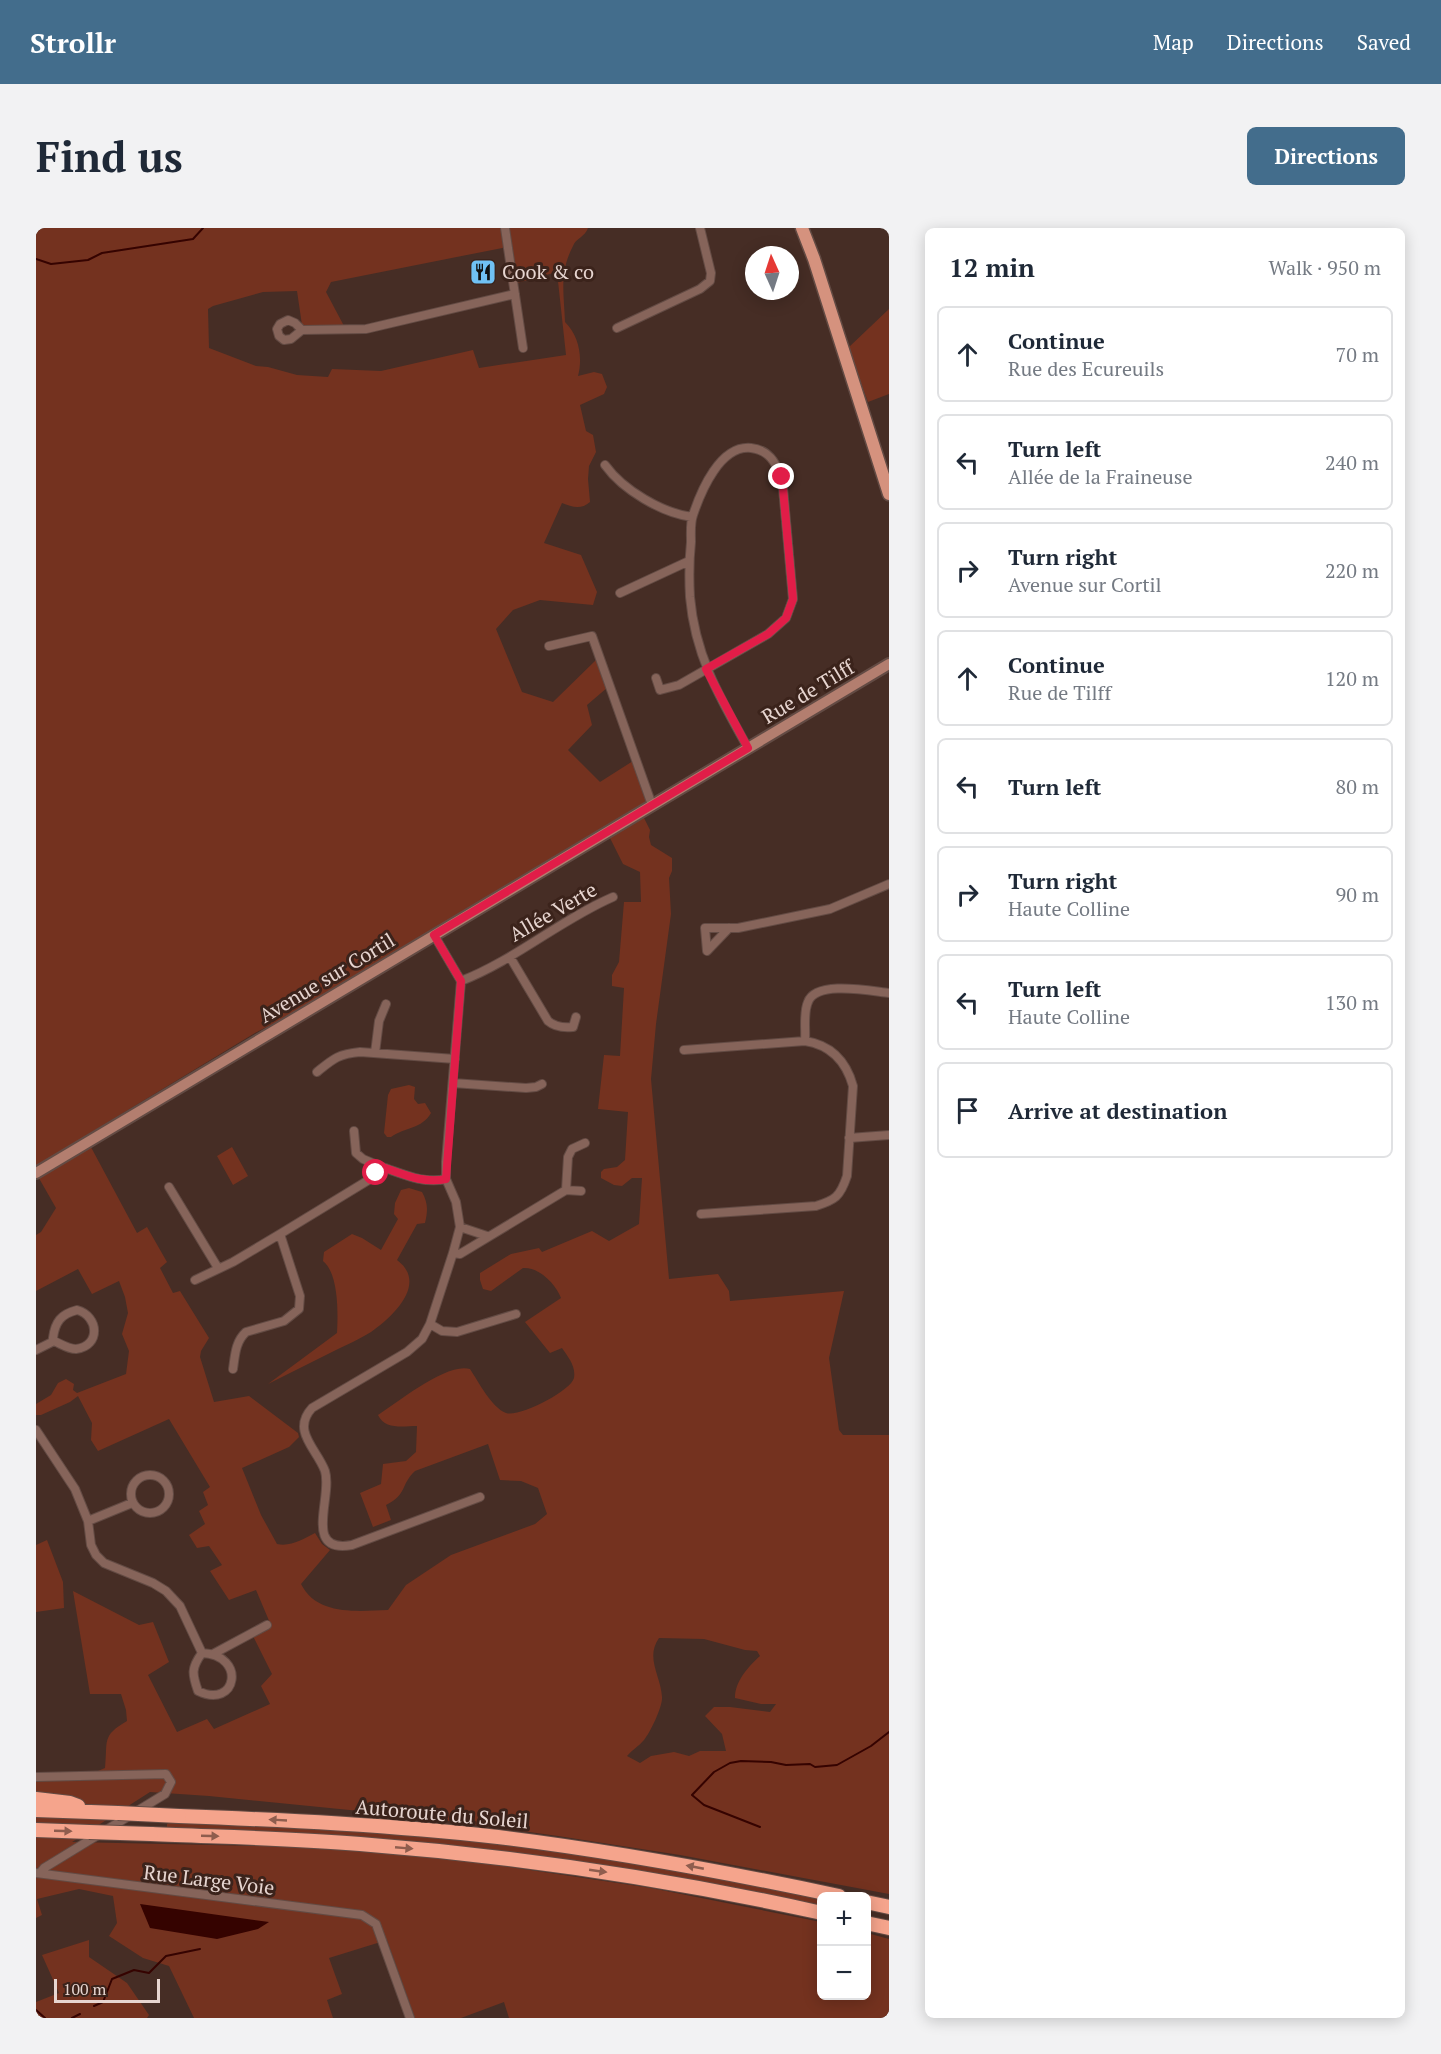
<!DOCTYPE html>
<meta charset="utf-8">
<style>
:root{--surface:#fff;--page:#f2f2f3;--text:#1f2937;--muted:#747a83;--line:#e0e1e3;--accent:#436d8c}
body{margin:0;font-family:"PT Serif",serif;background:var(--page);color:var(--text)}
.controls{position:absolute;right:18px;bottom:18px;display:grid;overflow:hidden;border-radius:9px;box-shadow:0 3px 15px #0003}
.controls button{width:54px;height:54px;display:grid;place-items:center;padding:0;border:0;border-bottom:2px solid var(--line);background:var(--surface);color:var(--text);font:30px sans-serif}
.compass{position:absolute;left:709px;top:18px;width:54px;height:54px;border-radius:50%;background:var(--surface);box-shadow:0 3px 15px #0003;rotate:357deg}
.scale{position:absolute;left:18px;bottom:15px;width:106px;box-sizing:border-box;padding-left:6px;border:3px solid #e7d5d0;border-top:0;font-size:16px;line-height:21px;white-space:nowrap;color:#e7d5d0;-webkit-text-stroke:4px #3b231b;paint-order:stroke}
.stop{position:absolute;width:18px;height:18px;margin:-14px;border:4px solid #e11d48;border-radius:50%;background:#fff}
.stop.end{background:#e11d48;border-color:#fff;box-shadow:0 2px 6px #0008}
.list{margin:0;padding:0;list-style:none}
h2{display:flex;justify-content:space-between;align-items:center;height:78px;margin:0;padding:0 24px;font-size:26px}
h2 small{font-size:20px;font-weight:400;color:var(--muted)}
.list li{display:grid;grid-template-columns:39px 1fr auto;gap:18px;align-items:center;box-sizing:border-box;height:96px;margin:0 12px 12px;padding:0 12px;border:2px solid var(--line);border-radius:9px}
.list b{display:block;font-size:22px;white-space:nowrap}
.list p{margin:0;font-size:20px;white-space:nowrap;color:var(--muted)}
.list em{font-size:20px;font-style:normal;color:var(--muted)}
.icon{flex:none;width:33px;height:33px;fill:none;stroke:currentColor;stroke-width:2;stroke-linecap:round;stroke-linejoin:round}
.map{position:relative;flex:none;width:853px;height:1790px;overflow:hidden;border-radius:9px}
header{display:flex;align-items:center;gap:36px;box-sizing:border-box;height:84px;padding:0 30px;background:var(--accent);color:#fff}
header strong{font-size:28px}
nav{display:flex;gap:33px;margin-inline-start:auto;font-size:21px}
.intro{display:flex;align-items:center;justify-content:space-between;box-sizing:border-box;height:144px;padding:0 36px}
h1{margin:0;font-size:42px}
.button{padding:15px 27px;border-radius:9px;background:var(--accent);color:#fff;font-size:21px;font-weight:700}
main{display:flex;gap:36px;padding:0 36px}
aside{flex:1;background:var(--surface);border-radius:9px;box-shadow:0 3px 15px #0003}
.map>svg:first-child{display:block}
.green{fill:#74321f;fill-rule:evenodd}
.water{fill:#350300}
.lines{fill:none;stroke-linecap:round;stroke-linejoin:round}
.stream{stroke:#350300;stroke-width:2}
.minor-casing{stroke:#634b44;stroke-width:10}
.secondary-casing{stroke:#634b44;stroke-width:14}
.primary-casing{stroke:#634b44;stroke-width:15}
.motorway-casing{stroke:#634b44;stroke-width:16}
.minor{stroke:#86645a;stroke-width:8}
.secondary{stroke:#b37e6f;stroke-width:10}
.primary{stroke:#d5927e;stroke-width:12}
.motorway{stroke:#f5a48c;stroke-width:14}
.motorway-bridge-casing{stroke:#634b44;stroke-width:16;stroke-linecap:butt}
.motorway-bridge{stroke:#f5a48c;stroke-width:14}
.oneway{fill:#8f5d4e}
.route{stroke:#e11d48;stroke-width:8}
.labels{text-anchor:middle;stroke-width:6;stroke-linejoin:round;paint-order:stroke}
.poi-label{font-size:20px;fill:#e7d5d0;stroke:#3b231b;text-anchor:start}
.street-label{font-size:20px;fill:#e7d5d0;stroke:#3b231b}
</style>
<header>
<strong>Strollr</strong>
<nav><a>Map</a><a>Directions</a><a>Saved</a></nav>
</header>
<div class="intro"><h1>Find us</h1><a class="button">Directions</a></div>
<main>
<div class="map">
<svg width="853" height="1790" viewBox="0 0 853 1790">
<rect width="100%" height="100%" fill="#462d25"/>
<path class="green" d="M0,0H552C549,9 540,10 537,18C523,45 528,65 529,94C543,108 547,129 542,148L558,144L566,146L571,159L568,166L544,177L550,203L557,207L560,224L553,238L552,251L554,274C545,282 536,279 526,275L508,315L545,327L561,364L557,377L504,372L477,382L460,401L486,464L517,474L560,432L572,459L551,477L556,497L532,522L564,554L597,533L611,575L273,777L219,805L49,908L101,1005L111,999L131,1034L124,1040L137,1065L144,1063L173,1110L165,1123L164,1129L178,1174L213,1168L262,1205L263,1209L253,1219L206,1240L225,1287L241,1316C255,1319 267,1311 279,1305L286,1316L294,1322L265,1356C281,1388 321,1383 352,1382L370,1357L415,1327L499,1296L511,1286L502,1260L485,1253L464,1252L452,1216L379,1243C364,1257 372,1266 350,1277L355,1292L337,1299L324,1265L345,1256L347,1236L370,1233L380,1224L381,1198C367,1198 349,1202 342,1187C362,1174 411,1134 434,1141C442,1153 456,1180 470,1185C482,1190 535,1163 538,1150C540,1138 532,1129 526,1120L514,1125L489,1094L525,1070C520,1057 504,1039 487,1040L455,1063L447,1061L444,1052V1045L475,1026L503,1020L506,1024L556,1003L573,1013L603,996L606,950H596L586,958L578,957L565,950V944L568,941L581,939L589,932L592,884L562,881L568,827L584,828L588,760L576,758V747L583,734L588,674H605L604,644L587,636L573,608L606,586L614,602L613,609L615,617L636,630V643L633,650L635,686L620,796L615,851L633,1051L682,1046L693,1063L694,1073L808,1063L793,1130L803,1202L807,1207H853V1666L644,1627L522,1608L384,1589L173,1568L114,1564L36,1614L272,1619L426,1632L615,1660L785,1694L786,1768H830L831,1705L853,1711V1790H473L468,1774L425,1790H379L351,1712L293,1730L306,1766L291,1772L297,1790H158L133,1738L107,1730L73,1708L81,1695L77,1668L43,1661L1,1671L6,1687L0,1690V1552H41L69,1540C72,1513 65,1508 91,1493L90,1482L85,1466H54L37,1363L103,1397L117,1394L133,1434L112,1447L141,1504L171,1491L178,1501L234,1476L225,1458L236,1446L217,1408L234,1395L220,1362L193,1372L174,1343L186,1337L173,1318L161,1320L153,1307L169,1296L163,1283L172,1277L167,1264L174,1259L133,1191L62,1223L55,1212L56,1195L42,1168L34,1174L5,1187H0V1176L15,1167L22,1155L30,1151L38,1156L37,1162L41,1165L90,1146L93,1123L86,1106L92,1085L89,1069L83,1053L56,1066L42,1041L0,1063V1007L5,1004L20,980L0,945ZM476,18L481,55L521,44L530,127L443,140L437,122L345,143L296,141L292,149L261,147L232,139L220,138L173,120L172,81L177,78L227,64L261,63L266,97L308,98L290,64L295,54ZM623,1410L668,1411L709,1422L721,1423L724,1428C712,1439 699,1453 699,1470L725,1476H740L734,1484L694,1479H678L669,1488L686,1506L690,1523H664L653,1528L638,1524L615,1528L604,1535L591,1528C596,1522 603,1518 608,1512C614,1505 627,1478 626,1469C625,1448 609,1430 623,1410Z
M853,81V166L832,174L812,120Z
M373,857L379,859L378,871L382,876L389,875L395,885C386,901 369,899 355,909H351L348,905L352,867L355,861Z
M196,919L212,948L197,957L181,928Z
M373,960L386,964C392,975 392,982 389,995L381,996L361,1032C392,1055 358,1088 335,1104C324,1111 310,1117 298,1123C276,1134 254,1145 232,1156L301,1105C302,1086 303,1046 287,1033L288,1024L316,1006L326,1010L345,1022L362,991L358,986L359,975L365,962Z
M11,1312L27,1354L28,1380L0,1384V1317Z
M137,1592L368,1605L543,1624L785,1669V1679L681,1658L131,1602V1596Z
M53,1712V1729L91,1755L113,1787L111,1790H0V1774L23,1765L6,1727Z"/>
<path class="water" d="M104,1676L233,1694L222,1701L181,1711L114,1700Z"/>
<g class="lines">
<path class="stream" d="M0,31L15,36L52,32L66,25L157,11L167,0
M724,1599L668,1577L656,1567L678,1544L694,1535L705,1533L735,1534L750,1537L774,1536L779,1539L801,1537L835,1518L853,1504
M58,1778L67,1774L76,1751L98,1742L113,1745L130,1728L164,1721
M0,1782L9,1790
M36,1790L44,1786"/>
<defs>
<path id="minor" d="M469,0L487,120
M581,100L664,61L674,53L675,45L664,0
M266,102L255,111L248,112L243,108L241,101L244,96L252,92L259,95L266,102L330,101L479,66
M569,237C587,262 626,285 656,289
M584,365L653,333
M513,418L556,408L616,577
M620,450L624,462L643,457L732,406L750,390L757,371L746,249C739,234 733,222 715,220C684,217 665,263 657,287C654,295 655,306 655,314C653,333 653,351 654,369C659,428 684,470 712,520
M693,700L671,723L669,700H702L794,681L853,656
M398,707L425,753L410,934V951L420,974L424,999L417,1025L394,1096L386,1111L371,1124L276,1180C255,1203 281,1221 289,1243C297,1269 266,1326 316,1317L444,1269
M474,729L512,793C519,799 528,800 537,799L540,789
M425,753C479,732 524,692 577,669
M769,813C770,801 767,785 772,774C780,752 834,763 853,765
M648,822L769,813C795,817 810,833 817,858L811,948C804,969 799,972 780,978L665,986
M339,825L343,793L350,776
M281,844C297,831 302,826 324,824L419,831
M417,855L490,860L500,859L506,856
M318,903L320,925L327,931L346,939
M813,910L853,907
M133,959L182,1040
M530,962L545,963
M424,999L451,1008
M417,1025L424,1026L530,962L532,929L536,921L549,915
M159,1052L197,1034L244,1006L331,953L346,939C367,946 387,956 410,951
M41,1082C63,1088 65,1118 40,1121C32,1121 25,1116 18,1113L17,1110C19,1094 25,1086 41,1082Z
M394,1096L406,1103L421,1104L480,1086
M0,1122L18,1113
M197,1141C199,1128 199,1114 210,1104L248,1093L263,1081L264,1068L244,1006
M0,1202L39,1261L52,1293L55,1317L60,1327L68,1335L117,1355L130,1363L144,1378L166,1425
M95 1266a19 19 0 1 1 38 0a19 19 0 1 1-38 0Z
M52,1293L96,1275
M166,1425C211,1427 201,1482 162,1463C156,1446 155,1440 166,1425Z
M177,1426L231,1397
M0,1549L130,1546L135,1554L129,1566L8,1640L4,1645
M0,1645L326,1687L340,1696L374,1790"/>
<path id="secondary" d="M0,945L853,436"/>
<path id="primary" d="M766,0L778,31L853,266"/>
<path id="motorway" d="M0,1571L34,1575L42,1578
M0,1582L82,1585
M143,1588C249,1592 356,1597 462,1609C577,1623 690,1644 803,1668
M0,1602L53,1604
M115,1606C185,1609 254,1610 324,1616C479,1628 633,1651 786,1685
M830,1674L853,1679
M830,1695L853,1700"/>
</defs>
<use href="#minor" class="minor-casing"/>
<use href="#secondary" class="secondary-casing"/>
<use href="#primary" class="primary-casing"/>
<use href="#motorway" class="motorway-casing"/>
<use href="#minor" class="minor"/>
<use href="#secondary" class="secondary"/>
<use href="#primary" class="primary"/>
<use href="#motorway" class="motorway"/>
<defs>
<path id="motorway-bridge" d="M82,1585L143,1588
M53,1604L115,1606"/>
</defs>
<use href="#motorway-bridge" class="motorway-bridge-casing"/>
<use href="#motorway-bridge" class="motorway-bridge"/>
</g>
<defs><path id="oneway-solid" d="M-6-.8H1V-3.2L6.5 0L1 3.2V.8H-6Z" transform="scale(1.5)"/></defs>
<g class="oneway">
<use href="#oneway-solid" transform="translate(242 1592) rotate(-177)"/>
<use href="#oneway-solid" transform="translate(27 1603) rotate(2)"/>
<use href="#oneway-solid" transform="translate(174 1608) rotate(2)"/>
<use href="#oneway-solid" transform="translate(368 1620) rotate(5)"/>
<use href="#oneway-solid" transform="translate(659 1639) rotate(-169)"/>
<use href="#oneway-solid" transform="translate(562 1643) rotate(8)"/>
</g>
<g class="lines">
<path class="route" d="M340,945L346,939C367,946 387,956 410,951L425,753L398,707L712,520L670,441L732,406L750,390L757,371L746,249"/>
</g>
<defs>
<symbol id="restaurant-square" viewBox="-11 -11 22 22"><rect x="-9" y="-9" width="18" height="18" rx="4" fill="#70c1f4" stroke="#3b231b"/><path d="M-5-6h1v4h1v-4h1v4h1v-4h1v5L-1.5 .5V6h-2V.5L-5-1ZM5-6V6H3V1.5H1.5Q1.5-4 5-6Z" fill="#111"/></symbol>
</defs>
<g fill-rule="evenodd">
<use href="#restaurant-square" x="432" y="29" width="30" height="30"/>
</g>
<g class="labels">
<g class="poi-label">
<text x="466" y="51">Cook &amp; co</text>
</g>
<g class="street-label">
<text transform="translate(772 464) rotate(-31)" y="7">Rue de Tilff</text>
<text transform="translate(517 684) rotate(-30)" y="7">Allée Verte</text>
<text transform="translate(291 750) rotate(-31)" y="7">Avenue sur Cortil</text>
<text transform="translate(406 1586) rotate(5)" y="7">Autoroute du Soleil</text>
<text transform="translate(173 1652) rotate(7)" y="7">Rue Large Voie</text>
</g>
</g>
</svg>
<div class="controls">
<button>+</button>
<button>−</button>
</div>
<svg class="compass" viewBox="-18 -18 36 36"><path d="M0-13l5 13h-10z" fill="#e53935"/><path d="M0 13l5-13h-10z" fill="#747a83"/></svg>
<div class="scale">100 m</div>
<div class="stop" style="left:340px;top:945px"></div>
<div class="stop end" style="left:746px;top:249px"></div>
</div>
<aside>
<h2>12 min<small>Walk · 950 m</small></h2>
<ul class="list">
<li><svg class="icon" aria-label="ahead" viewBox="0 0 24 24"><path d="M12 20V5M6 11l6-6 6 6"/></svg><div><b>Continue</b><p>Rue des Ecureuils</p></div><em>70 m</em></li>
<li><svg class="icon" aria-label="left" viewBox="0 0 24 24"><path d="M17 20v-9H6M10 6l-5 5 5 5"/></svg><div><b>Turn left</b><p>Allée de la Fraineuse</p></div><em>240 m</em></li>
<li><svg class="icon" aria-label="right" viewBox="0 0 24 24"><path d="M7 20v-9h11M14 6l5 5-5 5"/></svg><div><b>Turn right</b><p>Avenue sur Cortil</p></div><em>220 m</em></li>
<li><svg class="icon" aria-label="ahead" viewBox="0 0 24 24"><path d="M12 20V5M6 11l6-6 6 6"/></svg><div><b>Continue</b><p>Rue de Tilff</p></div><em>120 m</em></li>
<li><svg class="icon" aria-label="left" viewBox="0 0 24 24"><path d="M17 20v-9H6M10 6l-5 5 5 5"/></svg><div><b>Turn left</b></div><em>80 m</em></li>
<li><svg class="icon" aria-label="right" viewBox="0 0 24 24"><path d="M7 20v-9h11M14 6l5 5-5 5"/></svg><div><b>Turn right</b><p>Haute Colline</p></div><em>90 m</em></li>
<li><svg class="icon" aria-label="left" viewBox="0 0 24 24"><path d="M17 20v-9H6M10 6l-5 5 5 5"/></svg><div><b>Turn left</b><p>Haute Colline</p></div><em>130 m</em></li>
<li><svg class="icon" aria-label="arrive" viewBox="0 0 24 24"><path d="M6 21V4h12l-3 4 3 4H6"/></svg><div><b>Arrive at destination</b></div></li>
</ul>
</aside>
</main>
